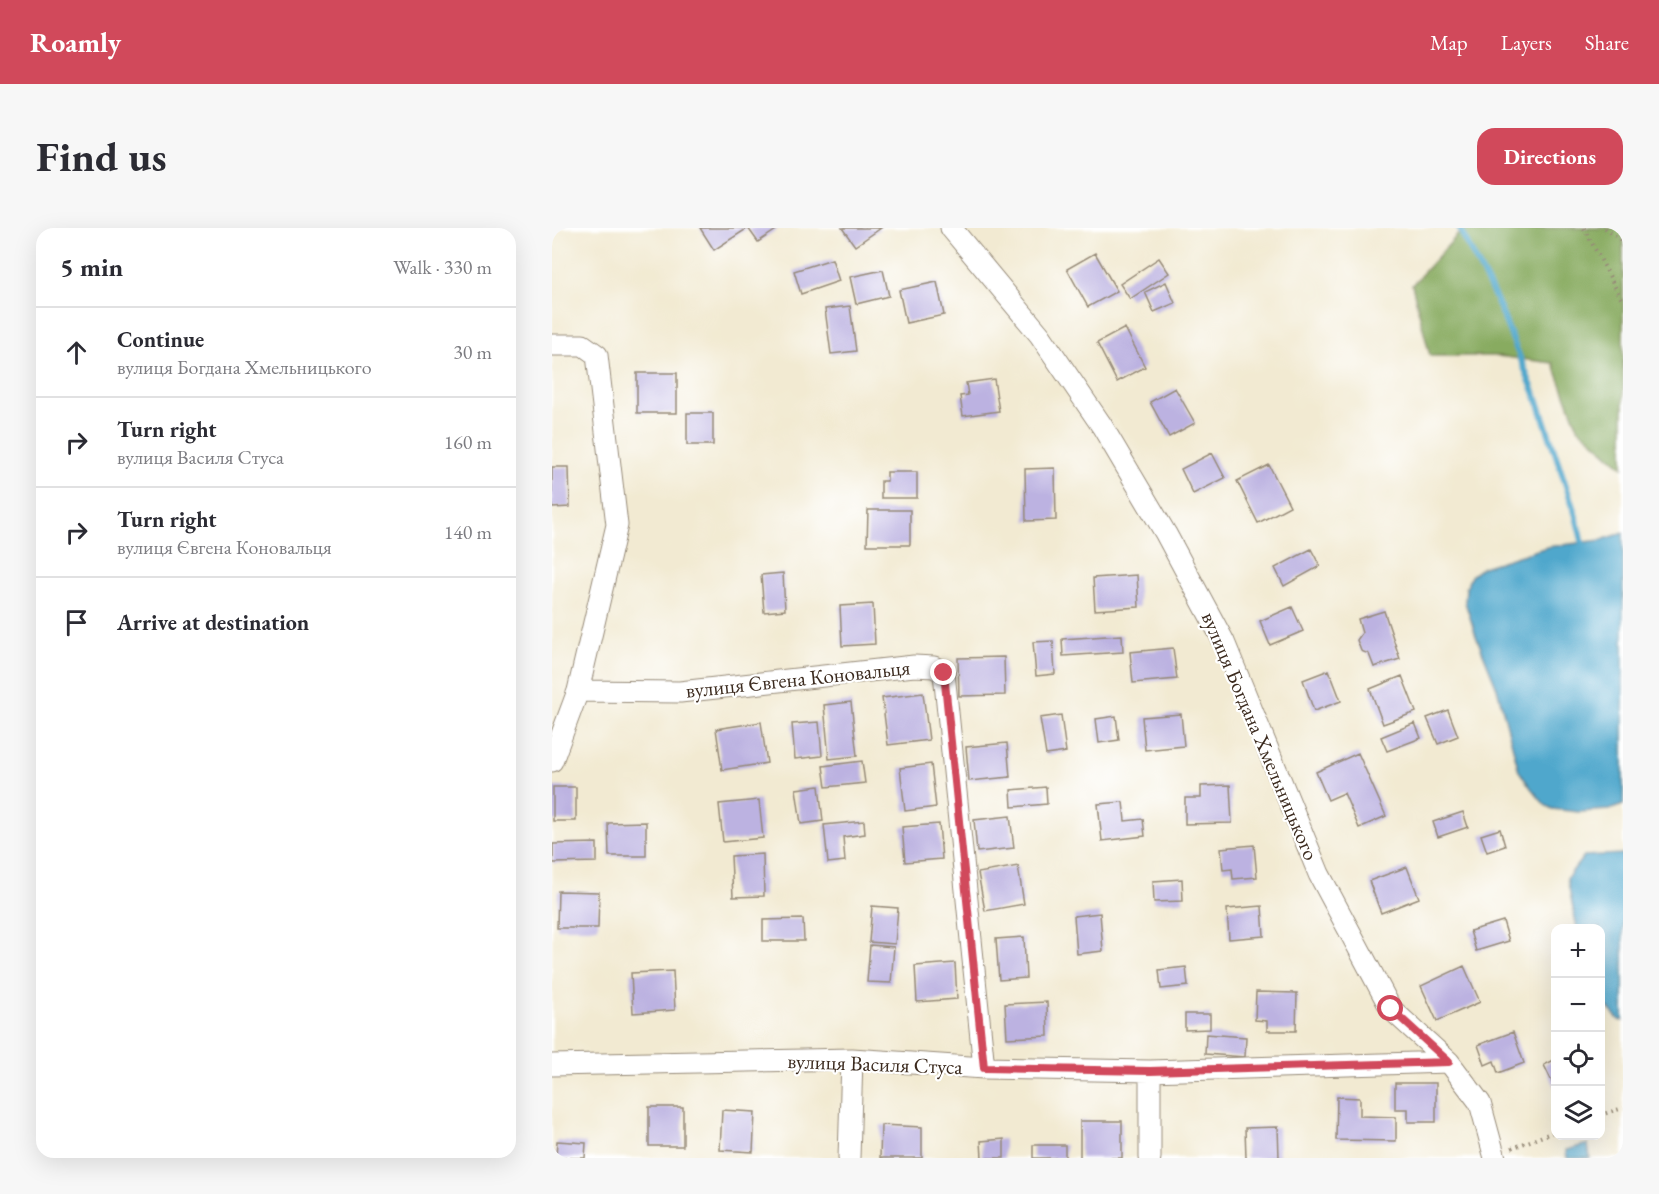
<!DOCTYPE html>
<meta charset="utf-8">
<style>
:root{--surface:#fff;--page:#f7f7f7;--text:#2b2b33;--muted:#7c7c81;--line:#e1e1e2;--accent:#d1495b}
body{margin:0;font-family:"EB Garamond",serif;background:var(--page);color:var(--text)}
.controls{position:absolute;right:18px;bottom:18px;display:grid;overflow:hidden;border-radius:12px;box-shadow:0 6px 24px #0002}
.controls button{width:54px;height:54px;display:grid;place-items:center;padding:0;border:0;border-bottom:2px solid var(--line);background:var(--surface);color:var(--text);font:30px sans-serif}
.stop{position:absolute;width:18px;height:18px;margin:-14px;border:4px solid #d1495b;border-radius:50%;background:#fff}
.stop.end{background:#d1495b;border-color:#fff;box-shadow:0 2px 6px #0008}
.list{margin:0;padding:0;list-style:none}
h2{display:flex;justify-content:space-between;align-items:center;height:78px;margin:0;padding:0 24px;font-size:26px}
h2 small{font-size:20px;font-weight:400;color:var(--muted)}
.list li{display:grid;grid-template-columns:39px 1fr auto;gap:18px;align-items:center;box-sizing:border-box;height:90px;padding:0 24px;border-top:2px solid var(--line)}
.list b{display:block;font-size:22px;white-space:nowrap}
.list p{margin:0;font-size:20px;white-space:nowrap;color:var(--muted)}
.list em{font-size:20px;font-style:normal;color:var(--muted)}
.icon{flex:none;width:33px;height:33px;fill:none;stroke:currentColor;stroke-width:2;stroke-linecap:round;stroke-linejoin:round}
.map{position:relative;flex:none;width:1071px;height:930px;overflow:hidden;border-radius:18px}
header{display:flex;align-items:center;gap:36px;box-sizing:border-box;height:84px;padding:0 30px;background:var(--accent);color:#fff}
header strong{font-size:28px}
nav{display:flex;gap:33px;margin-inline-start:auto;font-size:21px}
.intro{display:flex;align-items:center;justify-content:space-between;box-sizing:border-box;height:144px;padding:0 36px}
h1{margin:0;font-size:42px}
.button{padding:15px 27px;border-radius:18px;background:var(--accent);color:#fff;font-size:21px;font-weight:700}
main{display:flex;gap:36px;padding:0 36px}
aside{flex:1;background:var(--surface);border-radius:18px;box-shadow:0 6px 24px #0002}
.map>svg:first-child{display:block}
.forest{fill:#88ab60;stroke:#626a3f;stroke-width:1.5}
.water{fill:#4fa7cc;stroke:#456875;stroke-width:1.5}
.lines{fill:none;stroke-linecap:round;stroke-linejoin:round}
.stream{stroke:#4fa7cc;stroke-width:6}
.building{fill:#bcb2e1}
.street-casing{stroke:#968a78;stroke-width:23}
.path{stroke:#968a78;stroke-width:4;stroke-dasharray:1.5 4.5;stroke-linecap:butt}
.street{stroke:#fff;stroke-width:21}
.route{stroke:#d1495b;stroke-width:8}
.labels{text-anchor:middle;stroke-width:4.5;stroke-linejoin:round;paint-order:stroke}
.street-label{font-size:21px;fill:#3b2a1e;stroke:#fff}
</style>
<header>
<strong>Roamly</strong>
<nav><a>Map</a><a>Layers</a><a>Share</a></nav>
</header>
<div class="intro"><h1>Find us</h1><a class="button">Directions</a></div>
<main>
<aside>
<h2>5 min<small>Walk · 330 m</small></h2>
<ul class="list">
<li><svg class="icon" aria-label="ahead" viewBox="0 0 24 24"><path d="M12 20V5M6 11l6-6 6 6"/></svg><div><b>Continue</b><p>вулиця Богдана Хмельницького</p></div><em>30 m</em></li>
<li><svg class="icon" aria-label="right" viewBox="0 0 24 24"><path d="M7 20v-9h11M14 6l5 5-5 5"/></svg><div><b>Turn right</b><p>вулиця Василя Стуса</p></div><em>160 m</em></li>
<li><svg class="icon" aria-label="right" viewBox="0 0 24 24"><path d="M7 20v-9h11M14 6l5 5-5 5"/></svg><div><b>Turn right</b><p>вулиця Євгена Коновальця</p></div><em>140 m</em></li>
<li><svg class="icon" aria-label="arrive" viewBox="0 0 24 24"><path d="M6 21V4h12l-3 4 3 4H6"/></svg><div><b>Arrive at destination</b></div></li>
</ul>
</aside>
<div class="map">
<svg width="1071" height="930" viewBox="0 0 1071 930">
<rect width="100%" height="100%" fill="#fff"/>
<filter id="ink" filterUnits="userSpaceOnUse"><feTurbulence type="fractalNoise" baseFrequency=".0167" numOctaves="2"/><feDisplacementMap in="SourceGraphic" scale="12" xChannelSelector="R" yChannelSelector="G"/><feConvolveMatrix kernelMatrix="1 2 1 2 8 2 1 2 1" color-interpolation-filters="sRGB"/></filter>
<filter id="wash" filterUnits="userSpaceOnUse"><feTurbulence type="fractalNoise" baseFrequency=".008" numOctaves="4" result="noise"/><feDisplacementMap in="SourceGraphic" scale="24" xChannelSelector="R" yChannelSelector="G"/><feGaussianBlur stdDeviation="1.35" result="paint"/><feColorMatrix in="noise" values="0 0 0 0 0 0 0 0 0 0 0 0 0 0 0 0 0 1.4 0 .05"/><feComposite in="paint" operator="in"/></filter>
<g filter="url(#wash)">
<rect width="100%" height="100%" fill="#f2ead2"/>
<path class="forest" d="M912,0H1071V239L1026,200L1001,135L945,128H878L860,57Z"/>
<path class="water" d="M1071,305V577L1057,582L1027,584L1000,581L993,577L979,560L967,543L945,460L924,408L913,374L914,360L919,348L931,339L995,319L1049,312Z
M1071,626V793L1067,792L1049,772L1048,700H1025L1015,650L1032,628Z
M1036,916L1038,930H1015L1014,922Z"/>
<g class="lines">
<path class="stream" d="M907,0L944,71L987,176L1023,285L1032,320"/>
</g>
<g id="blocks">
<path class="building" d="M148,0H196L162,22Z
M196,0H227L206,14Z
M290,0H329L303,18Z
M543,25L565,63L536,79L515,41Z
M607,30L617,45L578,71L568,56Z
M280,31L287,53L249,66L242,43Z
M331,42L337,68L304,76L298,49Z
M385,54L392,87L354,95L347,62Z
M614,54L623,75L602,84L593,64Z
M298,78L304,123L279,126L273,81Z
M573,100L593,139L565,154L545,115Z
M85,145H125V185H85Z
M442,151L447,183L411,188L408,168L416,167L414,155Z
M623,160L643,195L617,209L598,174Z
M135,185H161V217H135Z
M660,225L673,250L641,266L629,241Z
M717,237L738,278L706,295L685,253Z
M0,239H17L18,279L0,280Z
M503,240L504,292L474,293L473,241Z
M335,244H365V270H329V253H335Z
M316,282H358V317H315Z
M759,321L768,338L732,358L723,340Z
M231,345L233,382L212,384L209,347Z
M585,347L587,379L543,382L541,350Z
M321,376L323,416L290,418L288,378Z
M740,379L751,403L718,417L708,393Z
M832,383L848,431L822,439L817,426L809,423L805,412L810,405L806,391Z
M570,407L571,424L511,428L510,411Z
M501,413L503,446L484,448L481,414Z
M621,420L625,451L581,455L578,424Z
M452,429L453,467L407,468L406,430Z
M777,442L789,473L762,483L751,452Z
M850,448L864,484L831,496L818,461Z
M371,465L377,512L336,517L330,470Z
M299,474L305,528L277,531L272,477Z
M896,482L906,508L886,516L875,490Z
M629,486L632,518L593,522L590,489Z
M509,487L514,524L494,527L488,490Z
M564,488L567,512L547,515L544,491Z
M209,494L215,535L170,542L164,501Z
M267,494L270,528L243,531L240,496Z
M863,495L869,510L835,523L829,509Z
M455,515L458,549L417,553L414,519Z
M806,525L834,588L807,600L792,565L776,572L764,544Z
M310,533L313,555L274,559L271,538Z
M379,536L384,579L353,583L348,540Z
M678,557L680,595L633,596V570H649V558Z
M267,558L271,593L249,596L244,561Z
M1,559H24V593H1Z
M494,559L495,576L460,579L459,562Z
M207,572L211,610L171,614L167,576Z
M571,574L573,593L591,591L593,608L550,613L546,576Z
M911,584L916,599L886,609L881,594Z
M458,588L462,620L425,624L422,592Z
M312,593L313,606L291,609L293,633L276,635L272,597Z
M94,594V628H57L56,595Z
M387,596L390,631L353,634L350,599Z
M948,601L953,618L935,624L929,607Z
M45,615V634L1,635V616Z
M702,617L705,649L681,651L680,641L671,642L669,620Z
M211,626L212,668L181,669L179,628Z
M466,638L472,676L433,683L426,645Z
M855,639L867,670L829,685L817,653Z
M630,651L631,673L602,674L601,653Z
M6,663L47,664L46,700H5Z
M320,678L346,680L343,716L317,714Z
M710,678L712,708L677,711L675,681Z
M548,685L551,723L525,726L522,688Z
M251,691L252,713H211V692Z
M951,693L957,713L924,723L918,703Z
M472,709L474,750L447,752L444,711Z
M318,717L342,719L339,755L315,754Z
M403,735L405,771L365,774L363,738Z
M912,738L928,774L885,793L869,758Z
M634,739L636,758L609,761L607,742Z
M121,743L123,782L81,785L79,745Z
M704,764L745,765L744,803H715V793L703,792Z
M495,774L496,808L455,810L453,776Z
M633,786H658V801L633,802Z
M961,804L972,835L946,845L942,833L933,837L926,817Z
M654,806L694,809L693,829L653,826Z
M1004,831V862L992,837Z
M843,855H884V894H856V881H843Z
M785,869L808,870V888L844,889V913L784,912Z
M97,879H131V918H97Z
M170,882L203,884L201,924L168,922Z
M528,893H570V930H528Z
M329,897L370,899V930H328Z
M726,899L727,930H694L693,900Z
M452,911V930H430L429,913Z
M5,913L34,915L33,930H4Z
M481,917H513V930H481Z"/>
</g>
</g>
<g filter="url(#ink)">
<use href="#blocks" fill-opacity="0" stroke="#968a78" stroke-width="1.5"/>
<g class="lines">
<defs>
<path id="street" d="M399,0L488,107L550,198L614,306L672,414L767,646L839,781L897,834L928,875L943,930
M0,117H31L45,127L65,297L26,463L0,533
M26,463L128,464L362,438L382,439L392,445L432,840
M0,837L300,831L432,840L598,843L897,834
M598,843V930
M297,930L300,831"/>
</defs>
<use href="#street" class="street-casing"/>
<path class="path" d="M1032,0L1071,74
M1053,0L1071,14
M1048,887L1071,880
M960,920L1004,903"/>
<use href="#street" class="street"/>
</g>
</g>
<g class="lines" filter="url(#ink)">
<path class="route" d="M392,445L432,840L598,843L897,834L839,781"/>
</g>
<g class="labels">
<g class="street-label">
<text transform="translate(246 451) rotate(-6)" y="7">вулиця Євгена Коновальця</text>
<text transform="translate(708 508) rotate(67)" y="7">вулиця Богдана Хмельницького</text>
<text transform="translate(323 836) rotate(2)" y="7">вулиця Василя Стуса</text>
</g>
</g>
</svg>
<div class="controls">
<button>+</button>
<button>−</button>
<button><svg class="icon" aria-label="locate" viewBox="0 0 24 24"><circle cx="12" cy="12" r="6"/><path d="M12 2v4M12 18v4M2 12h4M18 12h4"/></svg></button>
<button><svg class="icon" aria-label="layers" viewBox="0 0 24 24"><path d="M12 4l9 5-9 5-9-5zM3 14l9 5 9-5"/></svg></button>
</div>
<div class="stop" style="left:839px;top:781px"></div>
<div class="stop end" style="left:392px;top:445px"></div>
</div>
</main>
